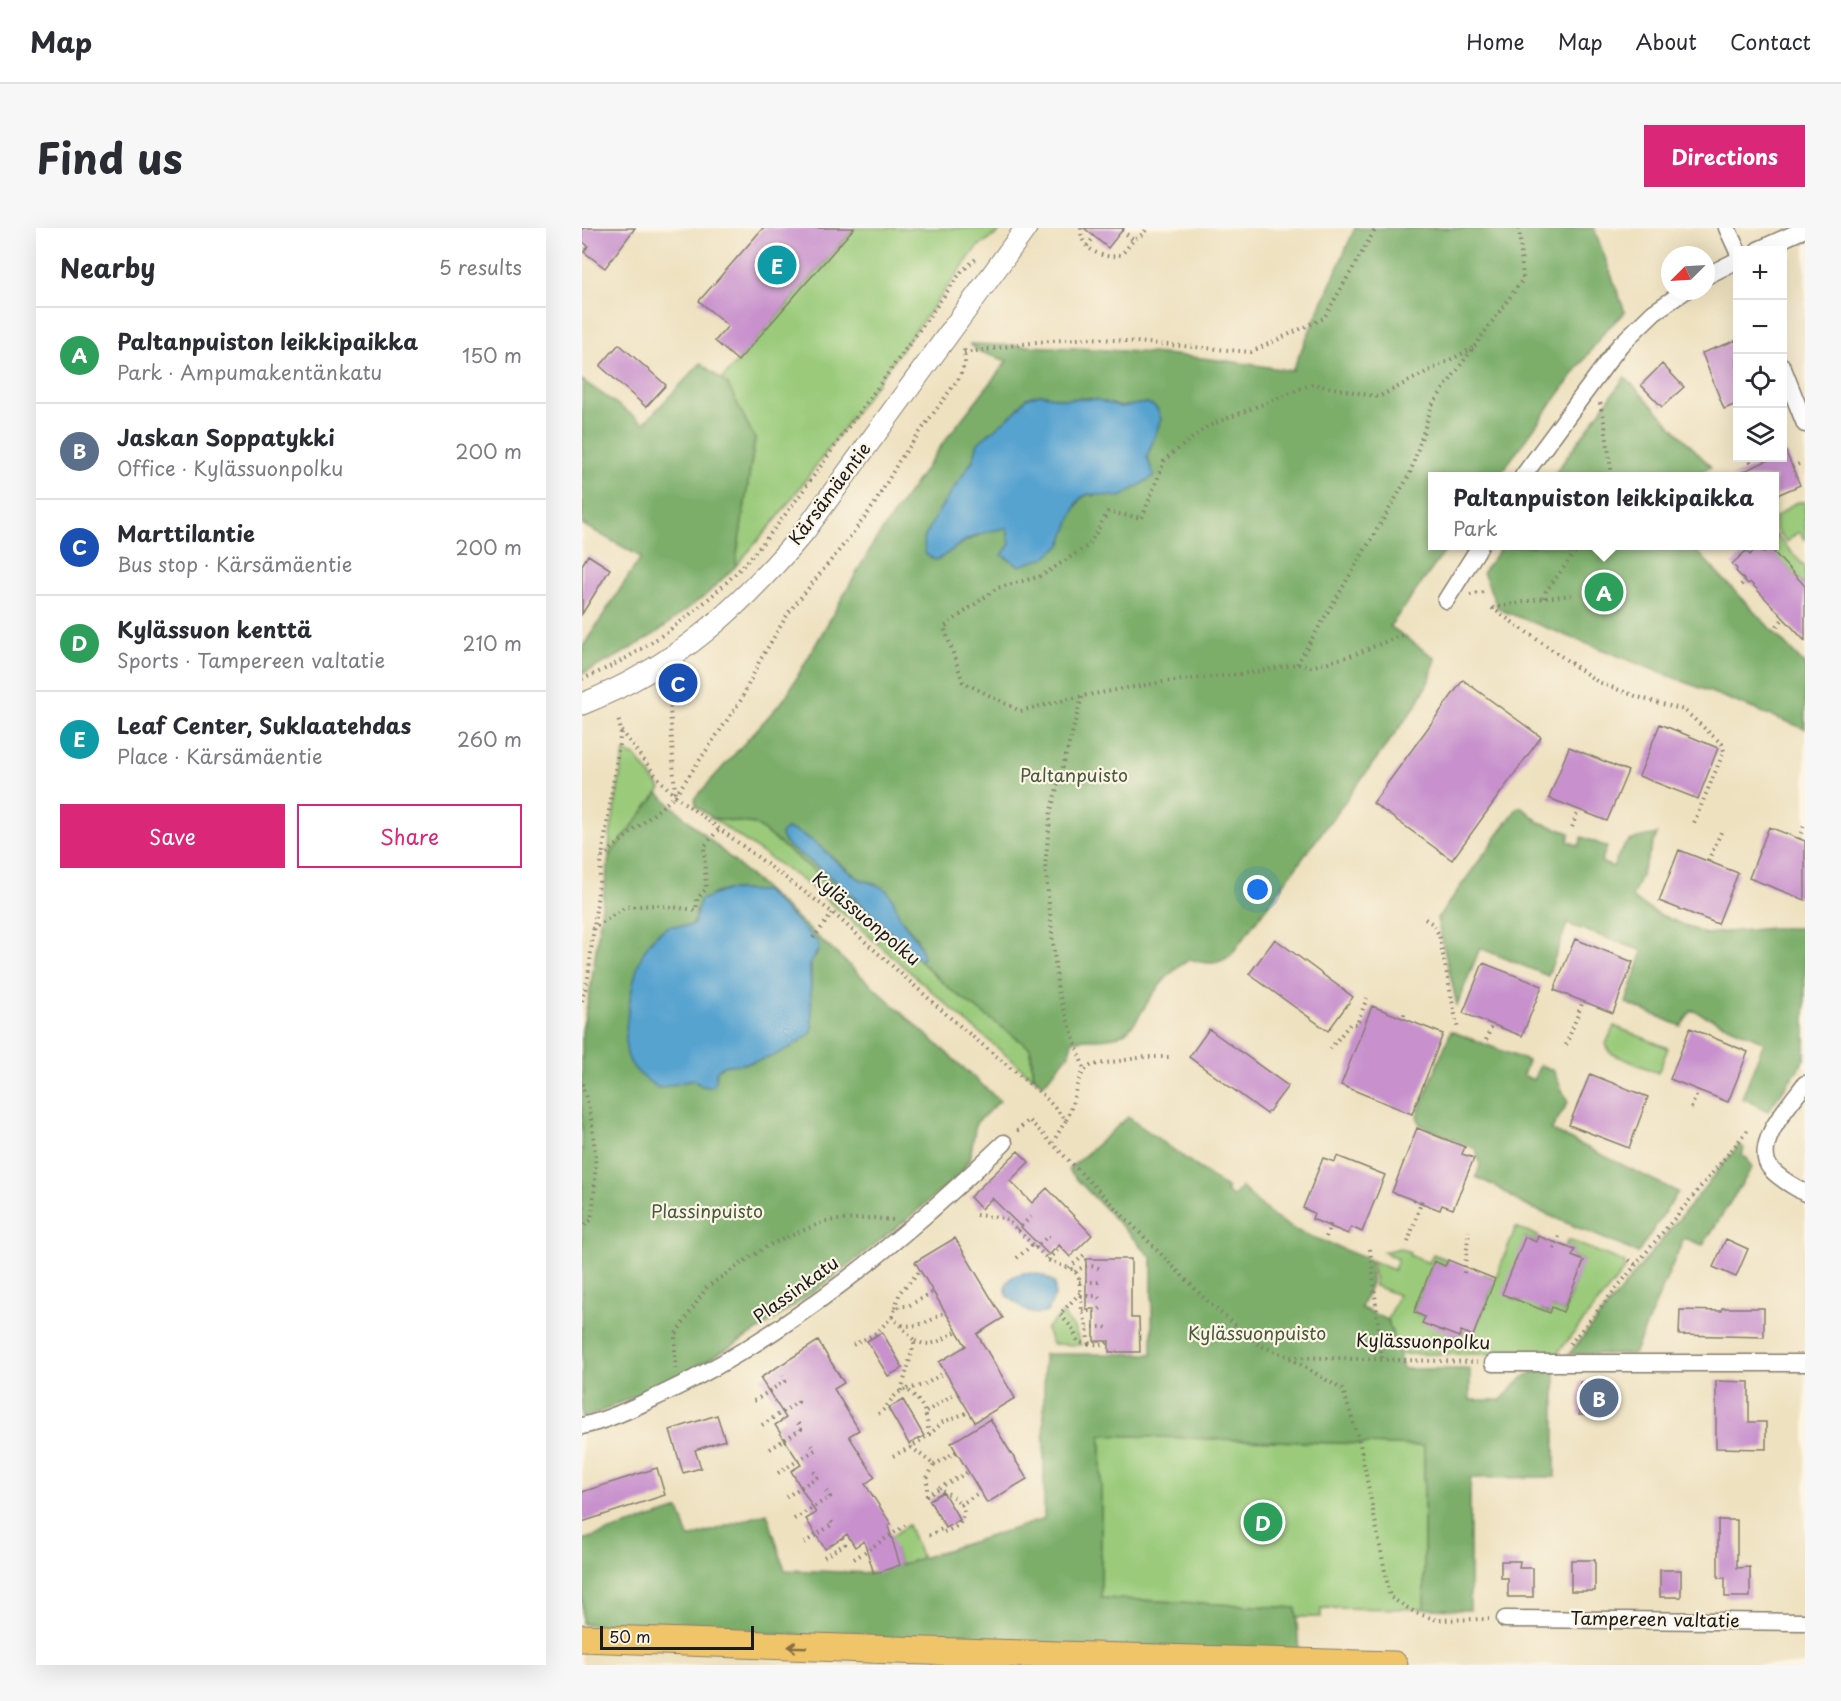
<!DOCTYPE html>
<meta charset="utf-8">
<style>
:root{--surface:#fff;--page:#f7f7f7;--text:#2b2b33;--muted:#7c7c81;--line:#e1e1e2;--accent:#db2777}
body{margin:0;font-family:"Playpen Sans",sans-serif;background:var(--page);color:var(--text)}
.controls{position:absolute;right:18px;top:18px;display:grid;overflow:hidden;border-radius:0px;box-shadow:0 6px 24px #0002}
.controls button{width:54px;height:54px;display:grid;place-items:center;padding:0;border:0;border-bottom:2px solid var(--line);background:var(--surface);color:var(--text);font:30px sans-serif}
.compass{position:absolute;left:1079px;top:18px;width:54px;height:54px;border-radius:50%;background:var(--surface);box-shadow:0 6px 24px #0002;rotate:246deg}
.scale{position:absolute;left:18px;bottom:15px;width:154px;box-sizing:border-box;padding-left:6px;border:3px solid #1c1c1c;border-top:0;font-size:16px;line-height:21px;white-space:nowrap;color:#1c1c1c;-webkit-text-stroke:4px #fcf5e5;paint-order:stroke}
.you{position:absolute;left:676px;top:662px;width:21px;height:21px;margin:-15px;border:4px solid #fff;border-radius:50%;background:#1a73e8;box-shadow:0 0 0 9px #1a73e833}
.badge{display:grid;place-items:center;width:39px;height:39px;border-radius:50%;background:var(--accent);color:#fff;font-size:20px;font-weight:700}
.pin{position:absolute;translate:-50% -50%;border:3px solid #fff;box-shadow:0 2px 6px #0006}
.popup{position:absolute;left:846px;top:244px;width:351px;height:78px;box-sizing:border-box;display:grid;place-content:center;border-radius:0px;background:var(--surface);filter:drop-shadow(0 2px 4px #0005);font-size:20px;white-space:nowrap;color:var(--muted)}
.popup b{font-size:22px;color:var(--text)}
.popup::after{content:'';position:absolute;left:50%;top:100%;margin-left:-12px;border:12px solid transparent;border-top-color:var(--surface)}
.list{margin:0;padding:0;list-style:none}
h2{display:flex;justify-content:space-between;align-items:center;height:78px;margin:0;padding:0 24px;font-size:26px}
h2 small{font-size:20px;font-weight:400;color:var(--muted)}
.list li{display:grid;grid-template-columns:39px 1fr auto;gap:18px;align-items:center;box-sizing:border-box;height:96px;padding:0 24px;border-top:2px solid var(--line)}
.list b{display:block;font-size:22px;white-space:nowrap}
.list p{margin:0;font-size:20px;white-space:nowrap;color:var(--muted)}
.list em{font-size:20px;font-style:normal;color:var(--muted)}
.actions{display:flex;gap:12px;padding:18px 24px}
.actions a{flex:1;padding:14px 0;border:2px solid var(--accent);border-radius:0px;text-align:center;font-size:21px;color:var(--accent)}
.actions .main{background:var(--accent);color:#fff}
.icon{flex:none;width:33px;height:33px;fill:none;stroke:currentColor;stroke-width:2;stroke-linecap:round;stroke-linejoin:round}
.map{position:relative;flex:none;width:1223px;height:1437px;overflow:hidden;border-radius:0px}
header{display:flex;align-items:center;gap:36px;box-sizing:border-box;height:84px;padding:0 30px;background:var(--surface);border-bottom:2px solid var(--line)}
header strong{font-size:28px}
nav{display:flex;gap:33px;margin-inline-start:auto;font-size:21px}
.intro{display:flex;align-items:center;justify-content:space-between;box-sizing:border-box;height:144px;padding:0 36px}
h1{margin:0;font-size:42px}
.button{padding:15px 27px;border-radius:0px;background:var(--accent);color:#fff;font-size:21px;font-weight:700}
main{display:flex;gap:36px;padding:0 36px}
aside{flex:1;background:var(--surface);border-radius:0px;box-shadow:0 6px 24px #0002}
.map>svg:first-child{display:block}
.green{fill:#9aca7a;stroke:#5b734b;stroke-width:1.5}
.forest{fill:#7bae6a;stroke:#4c6543;stroke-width:1.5;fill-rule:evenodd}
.water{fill:#57a3d0;stroke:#3a6076;stroke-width:1.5}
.building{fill:#c891cd}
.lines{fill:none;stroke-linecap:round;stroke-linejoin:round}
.minor-casing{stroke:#857e6e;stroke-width:19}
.tertiary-casing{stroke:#857e6e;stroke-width:23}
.trunk-casing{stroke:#857e6e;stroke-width:29}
.path{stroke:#857e6e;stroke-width:4;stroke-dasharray:1.5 4.5;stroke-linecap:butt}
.minor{stroke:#fff;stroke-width:16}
.tertiary{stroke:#fff;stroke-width:21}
.trunk{stroke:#f0c469;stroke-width:27}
.oneway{stroke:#867042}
.labels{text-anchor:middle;stroke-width:4.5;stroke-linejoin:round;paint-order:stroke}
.street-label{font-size:18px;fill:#1c1c1c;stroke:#fcf5e5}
.park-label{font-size:18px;fill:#48593d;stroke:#fcf5e5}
</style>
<header>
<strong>Map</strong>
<nav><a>Home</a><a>Map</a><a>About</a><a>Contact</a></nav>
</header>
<div class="intro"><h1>Find us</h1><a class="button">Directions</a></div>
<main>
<aside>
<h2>Nearby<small>5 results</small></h2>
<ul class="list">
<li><span class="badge" style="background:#2e9e5b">A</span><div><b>Paltanpuiston leikkipaikka</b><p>Park · Ampumakentänkatu</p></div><em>150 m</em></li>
<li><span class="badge" style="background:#5c6f8a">B</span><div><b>Jaskan Soppatykki</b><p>Office · Kylässuonpolku</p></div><em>200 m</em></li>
<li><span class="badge" style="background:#1a4fb4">C</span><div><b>Marttilantie</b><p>Bus stop · Kärsämäentie</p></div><em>200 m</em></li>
<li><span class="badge" style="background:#2e9e5b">D</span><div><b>Kylässuon kenttä</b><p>Sports · Tampereen valtatie</p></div><em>210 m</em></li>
<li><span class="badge" style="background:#0f9aa8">E</span><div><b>Leaf Center, Suklaatehdas</b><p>Place · Kärsämäentie</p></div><em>260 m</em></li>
</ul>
<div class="actions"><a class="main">Save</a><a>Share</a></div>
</aside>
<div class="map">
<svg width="1223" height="1437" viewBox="0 0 1223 1437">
<rect width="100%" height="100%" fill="#fcf5e5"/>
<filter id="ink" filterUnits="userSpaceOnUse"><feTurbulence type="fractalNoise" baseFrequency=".0167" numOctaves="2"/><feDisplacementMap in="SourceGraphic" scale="12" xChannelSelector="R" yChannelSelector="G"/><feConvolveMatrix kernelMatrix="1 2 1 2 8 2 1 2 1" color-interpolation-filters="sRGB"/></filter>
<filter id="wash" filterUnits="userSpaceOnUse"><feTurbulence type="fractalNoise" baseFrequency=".008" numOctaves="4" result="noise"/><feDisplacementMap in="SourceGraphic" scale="24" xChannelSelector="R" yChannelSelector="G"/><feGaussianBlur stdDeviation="1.35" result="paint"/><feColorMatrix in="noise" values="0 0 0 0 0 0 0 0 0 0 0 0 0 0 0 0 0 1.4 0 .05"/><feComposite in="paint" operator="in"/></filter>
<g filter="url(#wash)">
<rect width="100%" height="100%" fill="#eee1c0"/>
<path class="green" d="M273,0H420L415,6L395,19L197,288L153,339L173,211L146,157L139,152Z
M1217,274H1223V312L1216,304L1205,314L1193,301V290L1211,276Z
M1193,306L1223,339V358L1187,320L1181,325L1174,318H1193Z
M42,524L53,528L79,561L27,628L28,608Z
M130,590L173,596L294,692L369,762L448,820L450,844L452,851L379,789L279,701L228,658Z
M1032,798L1086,820L1076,845L1028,825L1024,816Z
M934,999L956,1008L954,1014L943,1009L932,1071L940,1074L943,1069L961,1076L959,1082L967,1085L970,1079L982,1084L1001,1033L990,1028L992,1022L983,1018L986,1012L1042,1034L1043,1041L975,1126H816L806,1092L816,1067L793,1058L790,1033L812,1042L816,1031L801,1024L818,1020L828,1024L827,1027L847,1035L851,1026L866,1032L863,1038L852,1034L832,1084L843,1089L841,1095L870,1100L868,1106L877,1109L879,1103L891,1107L911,1057L899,1052L902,1046L913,1051Z
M480,1085L492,1100L499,1117L470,1116L464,1101Z
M519,1207L842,1218V1381L739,1380V1389H714L713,1380L519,1370Z
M326,1297L340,1330L318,1337L313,1321L306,1311Z"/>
<path class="forest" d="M773,0H1012L1043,84L1023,103L917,248H851V318H867L808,398L853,430L848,451L835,476L649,727C636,738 623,736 608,731C593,740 581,752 571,766C562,778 553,800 540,806C524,814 507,809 490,813L487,826L461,857C445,845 453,838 448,820L369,762L337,732L341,729L335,710L317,689L306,664L292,655L277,651L231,613L210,602L204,601L202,614C235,638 266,663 294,692L173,596L130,590L114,578L113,570L203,470L291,316L361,215L425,133L396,123L388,116C495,119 604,124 710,143ZM458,166L481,171L507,170L539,179L565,175L575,181L578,194L565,229L512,268L508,266L500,269L494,279L428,316L426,300L406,303L376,317L356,284L391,232L397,215L434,183L445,170Z
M119,135L146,157L173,211L153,339L125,366L73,406L36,428L0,446V420L59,329L0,296V152L62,195Z
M1043,149L1129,239L1108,248H971Z
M920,318H1110L1223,437V501L916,381L901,344Z
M76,565L418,873L394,895L388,930L379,945L329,988L244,1055L180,1100L111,1141L18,1184L0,1190V803L9,757L27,628ZM145,662L183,663L231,710L236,724L229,735V804C210,821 186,832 160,836C150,837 140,835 134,844L135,848L116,856L111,852L94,855L62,725L71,710L87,698H108L114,691V682L131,666Z
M936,579H940L957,594L988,605L986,613L997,618L1000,609L1025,619L1019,634L1031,639C1043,611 1045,612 1075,606L1050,670L1074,685L1123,706L1190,700H1223V831L1186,883L1160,870L1182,814L1110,782L1099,798L1044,775L1061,723L985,696L966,748L898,720L875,777L855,691Z
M869,803L946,833L941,847L951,852L958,837L971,842L986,875L969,902L1096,964L1056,1025L940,976L915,959L894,949L898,937L894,921L838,897L835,887Z
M546,889L646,961L644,964L651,969L659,959L692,989L713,1002L788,1032L789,1055L779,1080L806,1092L821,1141H888V1172H919C939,1151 942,1142 973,1141V1249L888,1250V1382L842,1381V1218L519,1207V1370L714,1380L717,1424L354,1415L0,1396V1312L97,1281L107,1310L185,1285L203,1342L292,1345L462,1291V1126H570V1030L486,942Z
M1157,917L1162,920L1160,928L1165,930L1170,940L1121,1017L1102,1010L1052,1126H987Z"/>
<path class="water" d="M458,166L481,171H513L539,179L564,175L570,177L575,181L579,191L565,229L572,248L539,269L507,266L500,269L495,275L479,317L462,330L437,338L420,327L428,316L425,300C410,302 396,305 383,313C373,319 365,327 354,332L343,326L342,311L356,284L391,232L396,215L434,183L445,170Z
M204,601C234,606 251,636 276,650C285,655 297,655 305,663C312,669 313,679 317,687C325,705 338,707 341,731L337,732C302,699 268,663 229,634C220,626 200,619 199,606Z
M145,662L183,663L236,714L237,721L230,732L228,738L230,804C210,821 186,832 160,836C150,837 140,835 134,844V852L131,859L120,858L111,852L77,860C64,852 49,842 45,826C40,803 51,747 61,725C67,713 76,704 87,698H108L112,696L118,672Z
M441,1045C454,1044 464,1047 473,1055V1068L465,1084C446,1091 440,1077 425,1068C421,1054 428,1048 441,1045Z"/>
<g id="blocks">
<path class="building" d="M0,0H53L23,40L2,24L6,18L0,13Z
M181,0H272L156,133L133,113L146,98L117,73Z
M502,0H542L526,20Z
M1155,112V176L1142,181L1120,125Z
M37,116L84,157L64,179L18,138Z
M1080,136L1102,159L1080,179L1059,157Z
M1204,224L1218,257L1193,268V249H1149L1191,230H1200V225Z
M1175,319L1181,325L1187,319L1223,358V413L1168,354L1166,356L1154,343L1155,341L1150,336L1164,323L1168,327Z
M6,327L28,341L0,386V337Z
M881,452L959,509L870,632L791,575Z
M1078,496L1136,520L1116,571L1057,548Z
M987,519L1046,543L1025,593L967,570Z
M1187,599L1223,613V672L1167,650Z
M1097,622L1156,645L1136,696L1077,673Z
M693,711L771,769L746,803L667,746Z
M993,711L1051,734L1031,785L972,762Z
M901,735L960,758L940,808L881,785Z
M790,778L861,806L830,886L759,857Z
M1108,800L1166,824L1146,874L1088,851Z
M627,801L706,858L685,886L607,829Z
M1008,846L1066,869L1047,920L987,897Z
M835,900L883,919L880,926L892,930L871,981L860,977L858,982L810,964Z
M436,923L447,934L428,953L450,975L465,960L510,1007L488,1029L477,1017L467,1027L410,970L399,981L388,969Z
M755,928L803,947L780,1004L769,999L766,1006L730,991L732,985L721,980L741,930L753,934Z
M956,1008L993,1022L990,1028L1002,1033L981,1084L970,1079L968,1085L920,1066L943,1009L954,1014Z
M373,1010L421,1090L395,1106L433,1170L393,1194L357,1134L384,1118L333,1034Z
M1144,1011L1166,1021L1154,1049L1131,1039Z
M504,1031H549V1090H557L558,1124H527V1113H512V1081H504Z
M866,1032L913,1051L891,1108L879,1103L877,1109L840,1095L843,1089L832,1084L852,1033L863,1038Z
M1140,1080H1182V1109L1097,1107L1098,1082L1140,1083Z
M300,1104L321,1140L306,1148L285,1113Z
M236,1113L262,1155L252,1161L277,1202L267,1208L293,1249L283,1256L309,1296L306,1298L318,1337L292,1346L282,1313L273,1319L265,1306L243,1321L224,1291L234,1285L209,1243L219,1237L193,1197L204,1190L178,1150Z
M1134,1153L1167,1154V1194H1184V1221L1134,1220Z
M998,1154H1023V1187H997Z
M321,1172L342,1208L327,1216L306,1180Z
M135,1187L143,1212L113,1222L119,1240L101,1245L88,1202Z
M408,1191L445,1251L405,1275L369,1215Z
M75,1240L83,1267L0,1294V1264Z
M361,1264L378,1292L364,1300L347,1272Z
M1136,1292H1155V1340L1168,1339V1369H1143V1350H1136Z
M989,1332H1013V1363H989Z
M919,1333H938L937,1340H951V1369H926V1350H919Z
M1078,1342H1099V1369H1078Z"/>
</g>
</g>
<g filter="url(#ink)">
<use href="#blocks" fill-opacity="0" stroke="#857e6e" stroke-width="1.5"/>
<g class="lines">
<defs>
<path id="minor" d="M1145,0L1156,24
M1176,22L1223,1
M1124,48L1156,32
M1200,138L1223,196
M941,248L1038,117L1072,84L1103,63
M864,372L898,318
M1223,856C1209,875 1169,917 1189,941C1197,951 1212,958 1223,965
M911,1135H1223
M0,1198C30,1191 57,1177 85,1164C209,1105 323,1010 422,915
M923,1391L1223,1394"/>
<path id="tertiary" d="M0,476C94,439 157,380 222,304L444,0"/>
<path id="trunk" d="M0,1410L312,1422L812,1437"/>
</defs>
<use href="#minor" class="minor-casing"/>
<use href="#tertiary" class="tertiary-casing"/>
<use href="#trunk" class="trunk-casing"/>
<path class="path" d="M499,0C499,5 499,9 502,14C507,24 528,33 539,26C544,23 547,16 552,12C557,7 561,8 565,0
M540,2L551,12
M505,18L512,9
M382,125L455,114L509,110L669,124L742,90L794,0
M1018,175L1023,198L1030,248
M1168,233L1170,236
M1210,239L1219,235
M1159,357L1163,353
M888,367L903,364
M962,370L964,363L998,318
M910,380L1016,454L1056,469L1102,482L1140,516L1142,523L1111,597
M911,380L962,370L992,367
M1195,398L1200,392
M820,407L771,427L729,439L715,436L668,445L581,454L500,468L438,483L381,454L362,399L415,360L459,348L507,317L526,284L560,290L583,231L626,198L731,156L796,169L891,120
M715,436L828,246L850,177L941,51L937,0
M0,451C61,428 133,372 175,322C206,285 234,245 262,205C302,151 341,97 380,43L395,30
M87,461L93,567
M500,469L469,582L463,637L476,763L502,841
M39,503L75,549L93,568L251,685L372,793L461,867L484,892L471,914
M990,599L996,582
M1217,611L1223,595
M20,629L93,568L159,472L177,434L207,384L267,310L292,277L317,233L377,150L383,135L382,118
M1126,633L1140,602
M843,691L851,696L857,707L876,802
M10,701L44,679L74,677L114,682L115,671L124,661L122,619L136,602
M231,710L251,685
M0,773L6,750L20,629L39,503L36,490
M822,787L823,783
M904,812L910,797
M984,817L1001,773
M748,821L768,796H775L785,770
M0,856C15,901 16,946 9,992L0,1000
M1109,880L1116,863
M484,892C495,874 490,848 510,837L563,829H590
M435,903L447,892L627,1075L677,1117L707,1129L895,1134
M394,987L423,990L468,1033L492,1042L497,1049L500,1083L505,1099L506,1113
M435,1002L449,989
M744,1009L750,992
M826,1014L841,969
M453,1020L465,1009H468
M788,1021L800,1132
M972,1021L978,1006
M435,1030L450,1017
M466,1032L476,1021L477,1017
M1047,1032L1054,1037
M487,1040L502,1027
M493,1044C500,1038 510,1036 518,1041
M882,1045L887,1003
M497,1054H516L518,1051
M498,1065L478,1086L491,1101L496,1114L506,1116V1113L509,1116L523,1117L527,1113
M499,1068H515L518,1071
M313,1080L318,1064L338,1043
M500,1083H515L519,1080
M310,1089L313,1081L319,1078H326L351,1064
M320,1097C336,1100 349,1093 363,1084
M505,1099H523L527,1101
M333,1113C349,1120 360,1112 375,1103
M988,1116L1166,902
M271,1117L294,1105L310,1089L333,1113L319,1163
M708,1130L761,1162L778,1216L808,1369L834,1385L855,1392L907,1391
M93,1141V1107L125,1059L185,1018L243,993L290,990L311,992
M325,1161L342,1157L363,1144
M172,1173L203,1153L201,1148
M344,1184L375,1164
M296,1186C308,1179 309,1165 325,1161C343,1177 344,1184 347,1207L329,1219L311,1228
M180,1197L216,1174L214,1169
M347,1207L361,1194L387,1184
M329,1219L352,1237L345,1250V1267L356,1261C368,1265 389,1278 379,1293C376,1299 367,1302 362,1304L360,1301L344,1309
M188,1221L219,1201L216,1195
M352,1237L374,1224
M196,1245L233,1222L229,1216
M357,1260L386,1244
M204,1269L235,1249L231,1243
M378,1277L398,1264
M212,1291L248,1269L244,1263
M222,1315L251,1296L247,1290
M242,1329L263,1316L260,1310
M272,1331L324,1297"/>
<use href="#minor" class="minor"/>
<use href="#tertiary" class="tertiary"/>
<use href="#trunk" class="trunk"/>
</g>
<defs><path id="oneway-shaft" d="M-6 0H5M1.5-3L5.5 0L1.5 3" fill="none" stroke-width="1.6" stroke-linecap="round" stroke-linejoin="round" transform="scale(1.5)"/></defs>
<use class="oneway" href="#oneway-shaft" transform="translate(215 1419) rotate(-178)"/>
</g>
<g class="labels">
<g class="street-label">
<text transform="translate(248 266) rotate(-53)" y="6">Kärsämäentie</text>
<text transform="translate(284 691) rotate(40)" y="6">Kylässuonpolku</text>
<text transform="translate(214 1062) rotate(-36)" y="6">Plassinkatu</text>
<text transform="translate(841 1114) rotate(1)" y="6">Kylässuonpolku</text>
<text transform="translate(1073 1392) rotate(1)" y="6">Tampereen valtatie</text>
</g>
<g class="park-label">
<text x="492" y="554">Paltanpuisto</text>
<text x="125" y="990">Plassinpuisto</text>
<text x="675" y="1112">Kylässuonpuisto</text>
</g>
</g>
</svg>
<div class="controls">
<button>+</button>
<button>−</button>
<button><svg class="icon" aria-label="locate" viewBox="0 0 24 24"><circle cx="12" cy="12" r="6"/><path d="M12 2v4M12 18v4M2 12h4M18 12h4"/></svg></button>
<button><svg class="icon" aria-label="layers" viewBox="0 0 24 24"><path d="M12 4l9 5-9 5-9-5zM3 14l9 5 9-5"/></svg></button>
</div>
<svg class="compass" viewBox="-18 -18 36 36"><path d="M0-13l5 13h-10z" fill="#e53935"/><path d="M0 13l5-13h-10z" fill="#7c7c81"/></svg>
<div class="scale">50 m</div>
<div class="you"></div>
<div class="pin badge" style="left:1022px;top:364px;background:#2e9e5b">A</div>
<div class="popup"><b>Paltanpuiston leikkipaikka</b>Park</div>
<div class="pin badge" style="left:1017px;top:1170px;background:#5c6f8a">B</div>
<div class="pin badge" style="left:96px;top:455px;background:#1a4fb4">C</div>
<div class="pin badge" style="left:681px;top:1294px;background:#2e9e5b">D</div>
<div class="pin badge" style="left:195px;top:37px;background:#0f9aa8">E</div>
</div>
</main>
